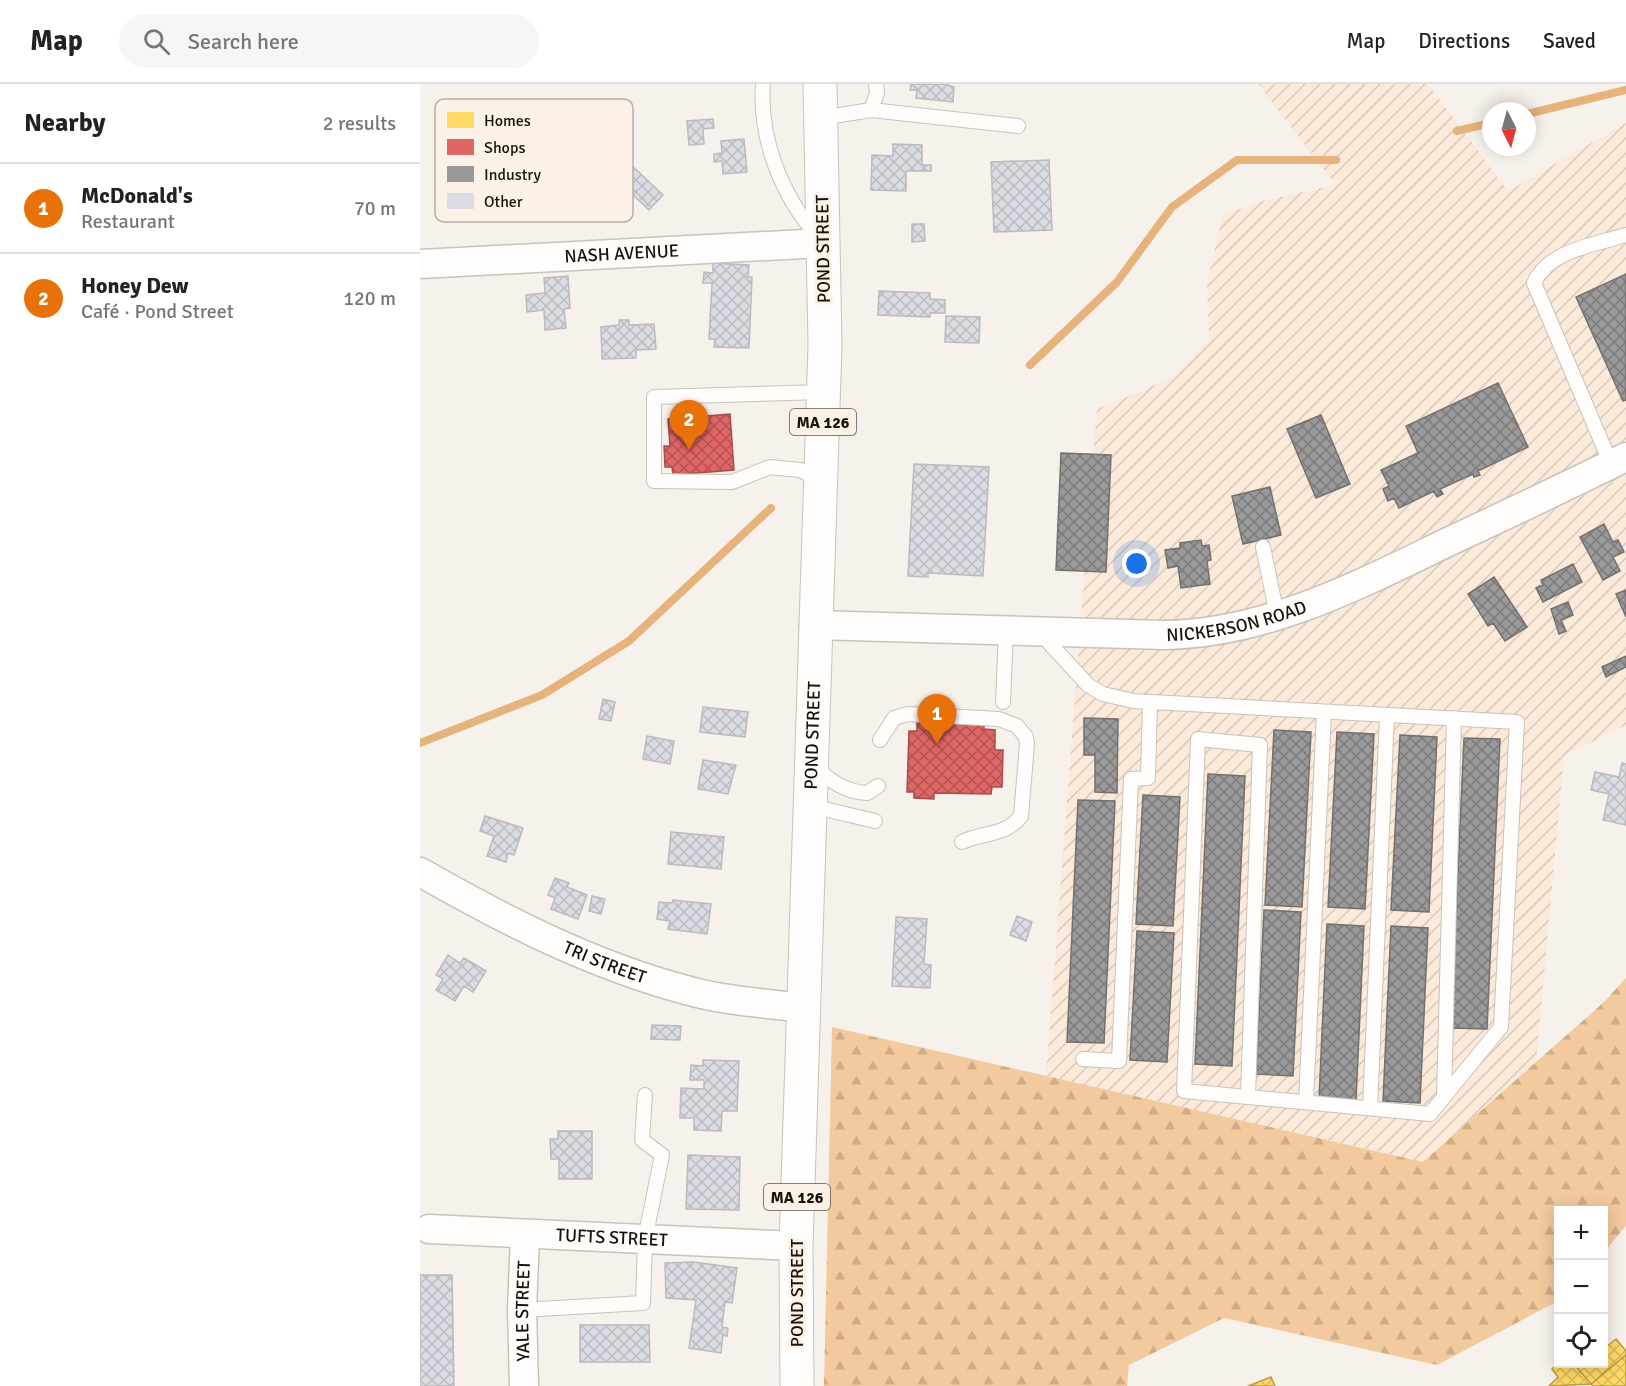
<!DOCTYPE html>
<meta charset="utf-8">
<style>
:root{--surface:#fff;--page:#f6f6f6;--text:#222;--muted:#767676;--line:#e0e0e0;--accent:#b45309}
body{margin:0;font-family:Signika,sans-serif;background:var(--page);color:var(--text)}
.controls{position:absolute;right:18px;bottom:18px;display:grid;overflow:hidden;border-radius:0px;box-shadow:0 3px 15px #0003}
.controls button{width:54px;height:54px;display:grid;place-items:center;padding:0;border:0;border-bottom:2px solid var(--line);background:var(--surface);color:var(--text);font:30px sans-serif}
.compass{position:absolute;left:1062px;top:18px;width:54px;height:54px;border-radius:50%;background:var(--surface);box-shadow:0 3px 15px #0003;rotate:174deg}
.you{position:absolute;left:717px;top:480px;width:21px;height:21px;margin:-15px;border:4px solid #fff;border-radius:50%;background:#1a73e8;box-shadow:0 0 0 9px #1a73e833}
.badge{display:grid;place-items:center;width:39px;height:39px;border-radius:50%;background:var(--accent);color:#fff;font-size:20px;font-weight:700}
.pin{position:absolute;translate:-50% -50px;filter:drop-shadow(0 2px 3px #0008)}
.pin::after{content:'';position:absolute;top:32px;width:21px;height:18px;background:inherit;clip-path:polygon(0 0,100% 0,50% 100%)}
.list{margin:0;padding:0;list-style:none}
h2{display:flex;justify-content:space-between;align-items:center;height:78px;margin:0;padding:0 24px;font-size:26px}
h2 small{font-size:20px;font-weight:400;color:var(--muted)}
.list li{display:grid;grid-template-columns:39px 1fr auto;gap:18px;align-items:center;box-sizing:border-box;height:90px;padding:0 24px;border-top:2px solid var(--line)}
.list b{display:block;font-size:22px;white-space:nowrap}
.list p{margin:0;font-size:20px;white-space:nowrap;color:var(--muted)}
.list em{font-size:20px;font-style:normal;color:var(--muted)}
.icon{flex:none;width:33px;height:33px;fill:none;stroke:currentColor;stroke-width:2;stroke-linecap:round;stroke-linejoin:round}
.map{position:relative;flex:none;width:1206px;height:1302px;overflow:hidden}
header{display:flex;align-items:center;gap:36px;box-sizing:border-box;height:84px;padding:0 30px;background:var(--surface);border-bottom:2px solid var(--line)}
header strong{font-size:28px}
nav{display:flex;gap:33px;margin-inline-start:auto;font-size:21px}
.search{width:420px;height:54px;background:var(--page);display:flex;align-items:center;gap:15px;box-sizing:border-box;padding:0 21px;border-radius:33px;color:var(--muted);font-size:22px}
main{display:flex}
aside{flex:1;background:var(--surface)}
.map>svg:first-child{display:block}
.industrial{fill:url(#industrial-furrows)}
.forest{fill:url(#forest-firs)}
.homes{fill:url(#homes-cross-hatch);stroke:#ba9d4a;stroke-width:1.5}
.shops{fill:url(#shops-cross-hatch);stroke:#a54d4a;stroke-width:1.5}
.industry{fill:url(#industry-cross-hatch);stroke:#73706e;stroke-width:1.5}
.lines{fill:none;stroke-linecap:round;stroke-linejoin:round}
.stream{stroke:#e5b37b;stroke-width:8}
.building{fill:url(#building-cross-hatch);stroke:#bbbabd;stroke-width:1.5}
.lane-casing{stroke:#c9c2bb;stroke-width:16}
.street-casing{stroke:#c9c2bb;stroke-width:31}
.primary-casing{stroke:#c9c2bb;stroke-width:35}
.lane{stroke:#fefdfc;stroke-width:14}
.street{stroke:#fefdfc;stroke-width:28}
.primary{stroke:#fefdfc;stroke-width:33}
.labels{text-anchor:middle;stroke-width:6;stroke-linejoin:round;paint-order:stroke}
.shield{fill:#fcf1e7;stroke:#5e554b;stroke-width:1.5}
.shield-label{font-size:16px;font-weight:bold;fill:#1a1208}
.street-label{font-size:18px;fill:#1a1208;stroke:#fcf1e7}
.key{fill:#fcf1e7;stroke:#b8aea4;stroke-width:1.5}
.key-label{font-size:16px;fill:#1a1208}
</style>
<header>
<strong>Map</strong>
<div class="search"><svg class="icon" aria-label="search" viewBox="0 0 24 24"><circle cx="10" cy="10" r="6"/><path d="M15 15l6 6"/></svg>Search here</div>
<nav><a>Map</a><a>Directions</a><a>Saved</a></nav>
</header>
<main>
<aside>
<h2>Nearby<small>2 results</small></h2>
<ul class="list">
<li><span class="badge" style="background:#e8710a">1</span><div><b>McDonald's</b><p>Restaurant</p></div><em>70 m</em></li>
<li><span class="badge" style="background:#e8710a">2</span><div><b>Honey Dew</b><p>Café · Pond Street</p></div><em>120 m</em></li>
</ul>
</aside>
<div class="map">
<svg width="1206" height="1302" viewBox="0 0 1206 1302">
<defs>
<pattern id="industrial-furrows" width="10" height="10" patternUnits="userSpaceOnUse" patternTransform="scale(1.5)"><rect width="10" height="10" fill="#fbeada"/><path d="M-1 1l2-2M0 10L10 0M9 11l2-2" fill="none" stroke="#d7c8ba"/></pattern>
<pattern id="forest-firs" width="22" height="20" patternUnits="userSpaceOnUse" patternTransform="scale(1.5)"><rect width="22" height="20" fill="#f3ca9e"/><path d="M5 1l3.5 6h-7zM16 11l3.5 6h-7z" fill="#d0ac87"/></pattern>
<pattern id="homes-cross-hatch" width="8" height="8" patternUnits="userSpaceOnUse" patternTransform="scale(1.5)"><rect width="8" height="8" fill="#ffd966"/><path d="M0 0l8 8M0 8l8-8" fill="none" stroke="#dab957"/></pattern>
<pattern id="shops-cross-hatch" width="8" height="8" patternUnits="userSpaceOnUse" patternTransform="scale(1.5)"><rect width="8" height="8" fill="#e06666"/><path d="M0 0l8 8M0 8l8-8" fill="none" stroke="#b55352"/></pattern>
<pattern id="industry-cross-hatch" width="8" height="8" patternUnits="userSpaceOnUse" patternTransform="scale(1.5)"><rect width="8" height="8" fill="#999"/><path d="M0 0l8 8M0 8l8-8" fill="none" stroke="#7c7b7b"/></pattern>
<pattern id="building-cross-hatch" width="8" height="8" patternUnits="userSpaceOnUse" patternTransform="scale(1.5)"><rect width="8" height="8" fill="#dbdbe3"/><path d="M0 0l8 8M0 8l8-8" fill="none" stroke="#bbbbc1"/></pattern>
</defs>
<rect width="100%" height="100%" fill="#f7f1ec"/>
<path class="industrial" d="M838,0H1008L1088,107L1206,39V641L1144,672L1116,978L1004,1078L626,992L677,325L754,293L789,255L787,198L803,131L842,117L916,101Z"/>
<path class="forest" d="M1206,894V1142L1184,1168V1126H1138V1217L1017,1281L804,1234L709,1281L707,1302H404L412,943L1003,1078L1183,919Z"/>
<path class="homes" d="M1196,1255L1206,1267V1271L1171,1300L1154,1280H1184V1260L1186,1263Z
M1206,1271V1302H1173L1171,1300Z
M1138,1279L1154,1280L1171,1300L1129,1302L1138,1293L1132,1285Z
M851,1293L855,1302H828Z"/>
<path class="shops" d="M310,330L314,386L253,391L252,383H245L244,362H250L248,335Z
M512,636L564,638V645L575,646V666H583L582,703H572L571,710L514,709V715L494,714V708H487L489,647H497V639L512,640Z"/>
<path class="industry" d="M1206,190V316L1203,317L1156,213Z
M1078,299L1108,363L1058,387L1060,391L1054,393L1053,390L1020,405L1023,410L1017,413L1014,407L979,424L974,414L968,417L963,405L969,402L961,386L998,369L986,342Z
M901,331L930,400L896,414L867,345Z
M641,369L691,371L686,488L636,486Z
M850,403L861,451L823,460L812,412Z
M1184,440L1193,458L1198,456L1204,468L1193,473L1200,487L1183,496L1160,453Z
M781,456L782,462L789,461L791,476L787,477L790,500L761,504L758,482L748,484L745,466L760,464V459Z
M1153,480L1162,498L1123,518L1116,504L1123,501L1121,496Z
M1074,493L1107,543L1085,557L1073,539L1068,542L1048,510Z
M1206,506V533L1196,510Z
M1148,518L1153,531L1141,536L1146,547L1139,550L1131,525Z
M1206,572V583L1186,593L1182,583Z
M664,634L698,635L697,709L675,708V671H664Z
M854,646L891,648L882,823L845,821Z
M917,648L954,650L945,825L908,823Z
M980,651L1017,653L1009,828L971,826Z
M1044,654L1080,655L1067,945L1031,944Z
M788,690L825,692L812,982L775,980Z
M723,711L760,713L753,842L716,840Z
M658,716L695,717L684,959L647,958Z
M844,826L881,828L873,992L836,990Z
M907,840L944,842L936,1016L899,1015Z
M971,842L1008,844L1000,1019L963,1017Z
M717,847L754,849L747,978L710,976Z"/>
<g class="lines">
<path class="stream" d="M1107,30L1206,6
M1037,47L1071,39
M610,281L697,198L752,123L817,76H916
M0,659L122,611L209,557L351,424"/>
</g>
<path class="building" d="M491,0H525L534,3L533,18L496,14L497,6H490Z
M293,35L294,44L283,45L284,60L269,61L267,37Z
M324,55L327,88L303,90L302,77L294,78V70L302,69L301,57Z
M473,60L502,61V81H511V87H486V107L451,106L452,71L473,72Z
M206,76L243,111L229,126L199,98L178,102L167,129L138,118L144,103L153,107L162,82Z
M629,76L632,146L574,148L571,78Z
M492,140H504L505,157L492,158Z
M293,179L329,181L328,193H332L329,264L294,263L295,255H289L292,199H283L284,188L293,189Z
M148,192L150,224L144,225L146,244L125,246L124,226L107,228L106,211L125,209L124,194Z
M459,207L510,209V215L525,216V229H510V233L458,231Z
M526,232L560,233L559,259L525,258Z
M199,236H209V241L234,240L236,265L216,266V274L182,275L181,243L199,241Z
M494,380L569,383L563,492L508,489V493L488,492Z
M183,615L195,618L191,637L179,635Z
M283,623L328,628L325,653L280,648Z
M227,652L254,657L250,680L223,675Z
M283,676L316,681L308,710L278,705Z
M1202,679L1206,680V741L1183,736L1189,710L1171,706L1175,688L1199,693Z
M65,732L103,744L94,771L88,769L86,778L67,772L74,752L60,747Z
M251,748L304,753L301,785L248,780Z
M135,794L149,799L147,803L167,811L158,835L131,825L135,814L128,811Z
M172,812L185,815L181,830L169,827Z
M253,816L291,820L287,850L248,845L250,837L237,835L239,818L252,819Z
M597,832L612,838L606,857L590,851Z
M476,833L507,835L504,880L511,881L510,904L472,902Z
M28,871L40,879L44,874L66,887L53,908L44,902L35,917L16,906L23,895L16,891Z
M232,941L261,942L260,956L231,955Z
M283,976L319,977L317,1027H302L301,1047L274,1046V1034H260L261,1004L284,1005V996H270L271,981L283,982Z
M138,1047H172V1095H139V1075H131L130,1055H138Z
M268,1071L320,1073L319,1126L266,1125Z
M274,1178L317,1184L312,1219L305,1218L302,1243L308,1244L307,1252L303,1251L301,1269L269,1264L276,1216L246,1214L245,1179Z
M0,1191H32L34,1302H0Z
M160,1241H229L230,1278H160Z"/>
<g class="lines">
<defs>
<path id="lane" d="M343,0C339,56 362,112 398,153
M451,26L598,42
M401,34L451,26L457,9L456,0
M1191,380L1114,199C1129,166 1174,161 1206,151
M400,396L380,386L350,383L312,398L234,397V313L403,308
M843,463L857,531
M621,550L668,601L683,610L713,617L1097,638L1081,943L1010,1030L764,1007L778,655L840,661L828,1013
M583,618L586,546
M460,656L474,634L488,630L579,635L597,642L606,653L607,660L601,732C586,752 563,748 542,758
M395,682C409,697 426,708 447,709L458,702
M391,722L455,737
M663,975L699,977L711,695L728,694L730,619
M1024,1012L1034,634
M886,1018L904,628
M950,1024L967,631
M102,1226L223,1219L225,1155L242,1071L222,1056L225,1011"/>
<g id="street">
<path id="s1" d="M0,180L403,159"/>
<path id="s2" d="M394,541L744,551C845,550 939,501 1028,458C1088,430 1147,402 1206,373"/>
<path id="s3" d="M0,788C84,836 172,881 266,906C304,917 344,919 383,924"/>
<path id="s4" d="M9,1145L376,1162"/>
<path id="s5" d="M104,1302L102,1226L105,1152"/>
</g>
<g id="primary">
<path id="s6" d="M377,1302L376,1162L405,261L400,0"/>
</g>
</defs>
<use href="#lane" class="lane-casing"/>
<use href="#street" class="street-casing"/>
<use href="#primary" class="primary-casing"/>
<use href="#lane" class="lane"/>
<use href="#street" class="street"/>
<use href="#primary" class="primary"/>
</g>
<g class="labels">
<g class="shield">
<rect x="370" y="325" width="66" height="26" rx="4.5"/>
<rect x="344" y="1100" width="66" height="26" rx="4.5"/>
</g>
<g class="shield-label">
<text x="403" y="344">MA 126</text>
<text x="377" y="1119">MA 126</text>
</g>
<g class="street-label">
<text transform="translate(403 165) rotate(-91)" y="6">POND STREET</text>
<text dy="6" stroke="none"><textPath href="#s1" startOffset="202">NASH AVENUE</textPath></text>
<text dy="6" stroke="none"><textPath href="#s2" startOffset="424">NICKERSON ROAD</textPath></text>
<text dy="6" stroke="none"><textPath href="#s6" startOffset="651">POND STREET</textPath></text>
<text dy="6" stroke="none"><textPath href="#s3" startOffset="206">TRI STREET</textPath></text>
<text dy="6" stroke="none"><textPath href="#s4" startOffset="183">TUFTS STREET</textPath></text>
<text transform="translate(377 1209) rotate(-90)" y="6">POND STREET</text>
<text dy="6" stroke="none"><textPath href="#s5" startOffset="75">YALE STREET</textPath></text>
</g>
</g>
<rect x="15" y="15" width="198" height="123" rx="9" class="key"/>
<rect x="27" y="28" width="27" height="16" fill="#ffd966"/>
<rect x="27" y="55" width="27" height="16" fill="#e06666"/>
<rect x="27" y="82" width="27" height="16" fill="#999"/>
<rect x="27" y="109" width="27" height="16" fill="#dbdbe3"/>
<g class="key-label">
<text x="64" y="42">Homes</text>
<text x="64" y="69">Shops</text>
<text x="64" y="96">Industry</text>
<text x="64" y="123">Other</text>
</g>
</svg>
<div class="controls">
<button>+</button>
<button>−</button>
<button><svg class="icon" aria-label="locate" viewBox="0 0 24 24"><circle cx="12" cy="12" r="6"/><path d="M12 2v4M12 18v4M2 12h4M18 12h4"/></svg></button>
</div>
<svg class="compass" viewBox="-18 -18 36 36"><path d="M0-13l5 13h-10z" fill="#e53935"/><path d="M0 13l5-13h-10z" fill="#767676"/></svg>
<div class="you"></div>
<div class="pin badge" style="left:517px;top:660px;background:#e8710a">1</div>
<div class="pin badge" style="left:269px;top:366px;background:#e8710a">2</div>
</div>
</main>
